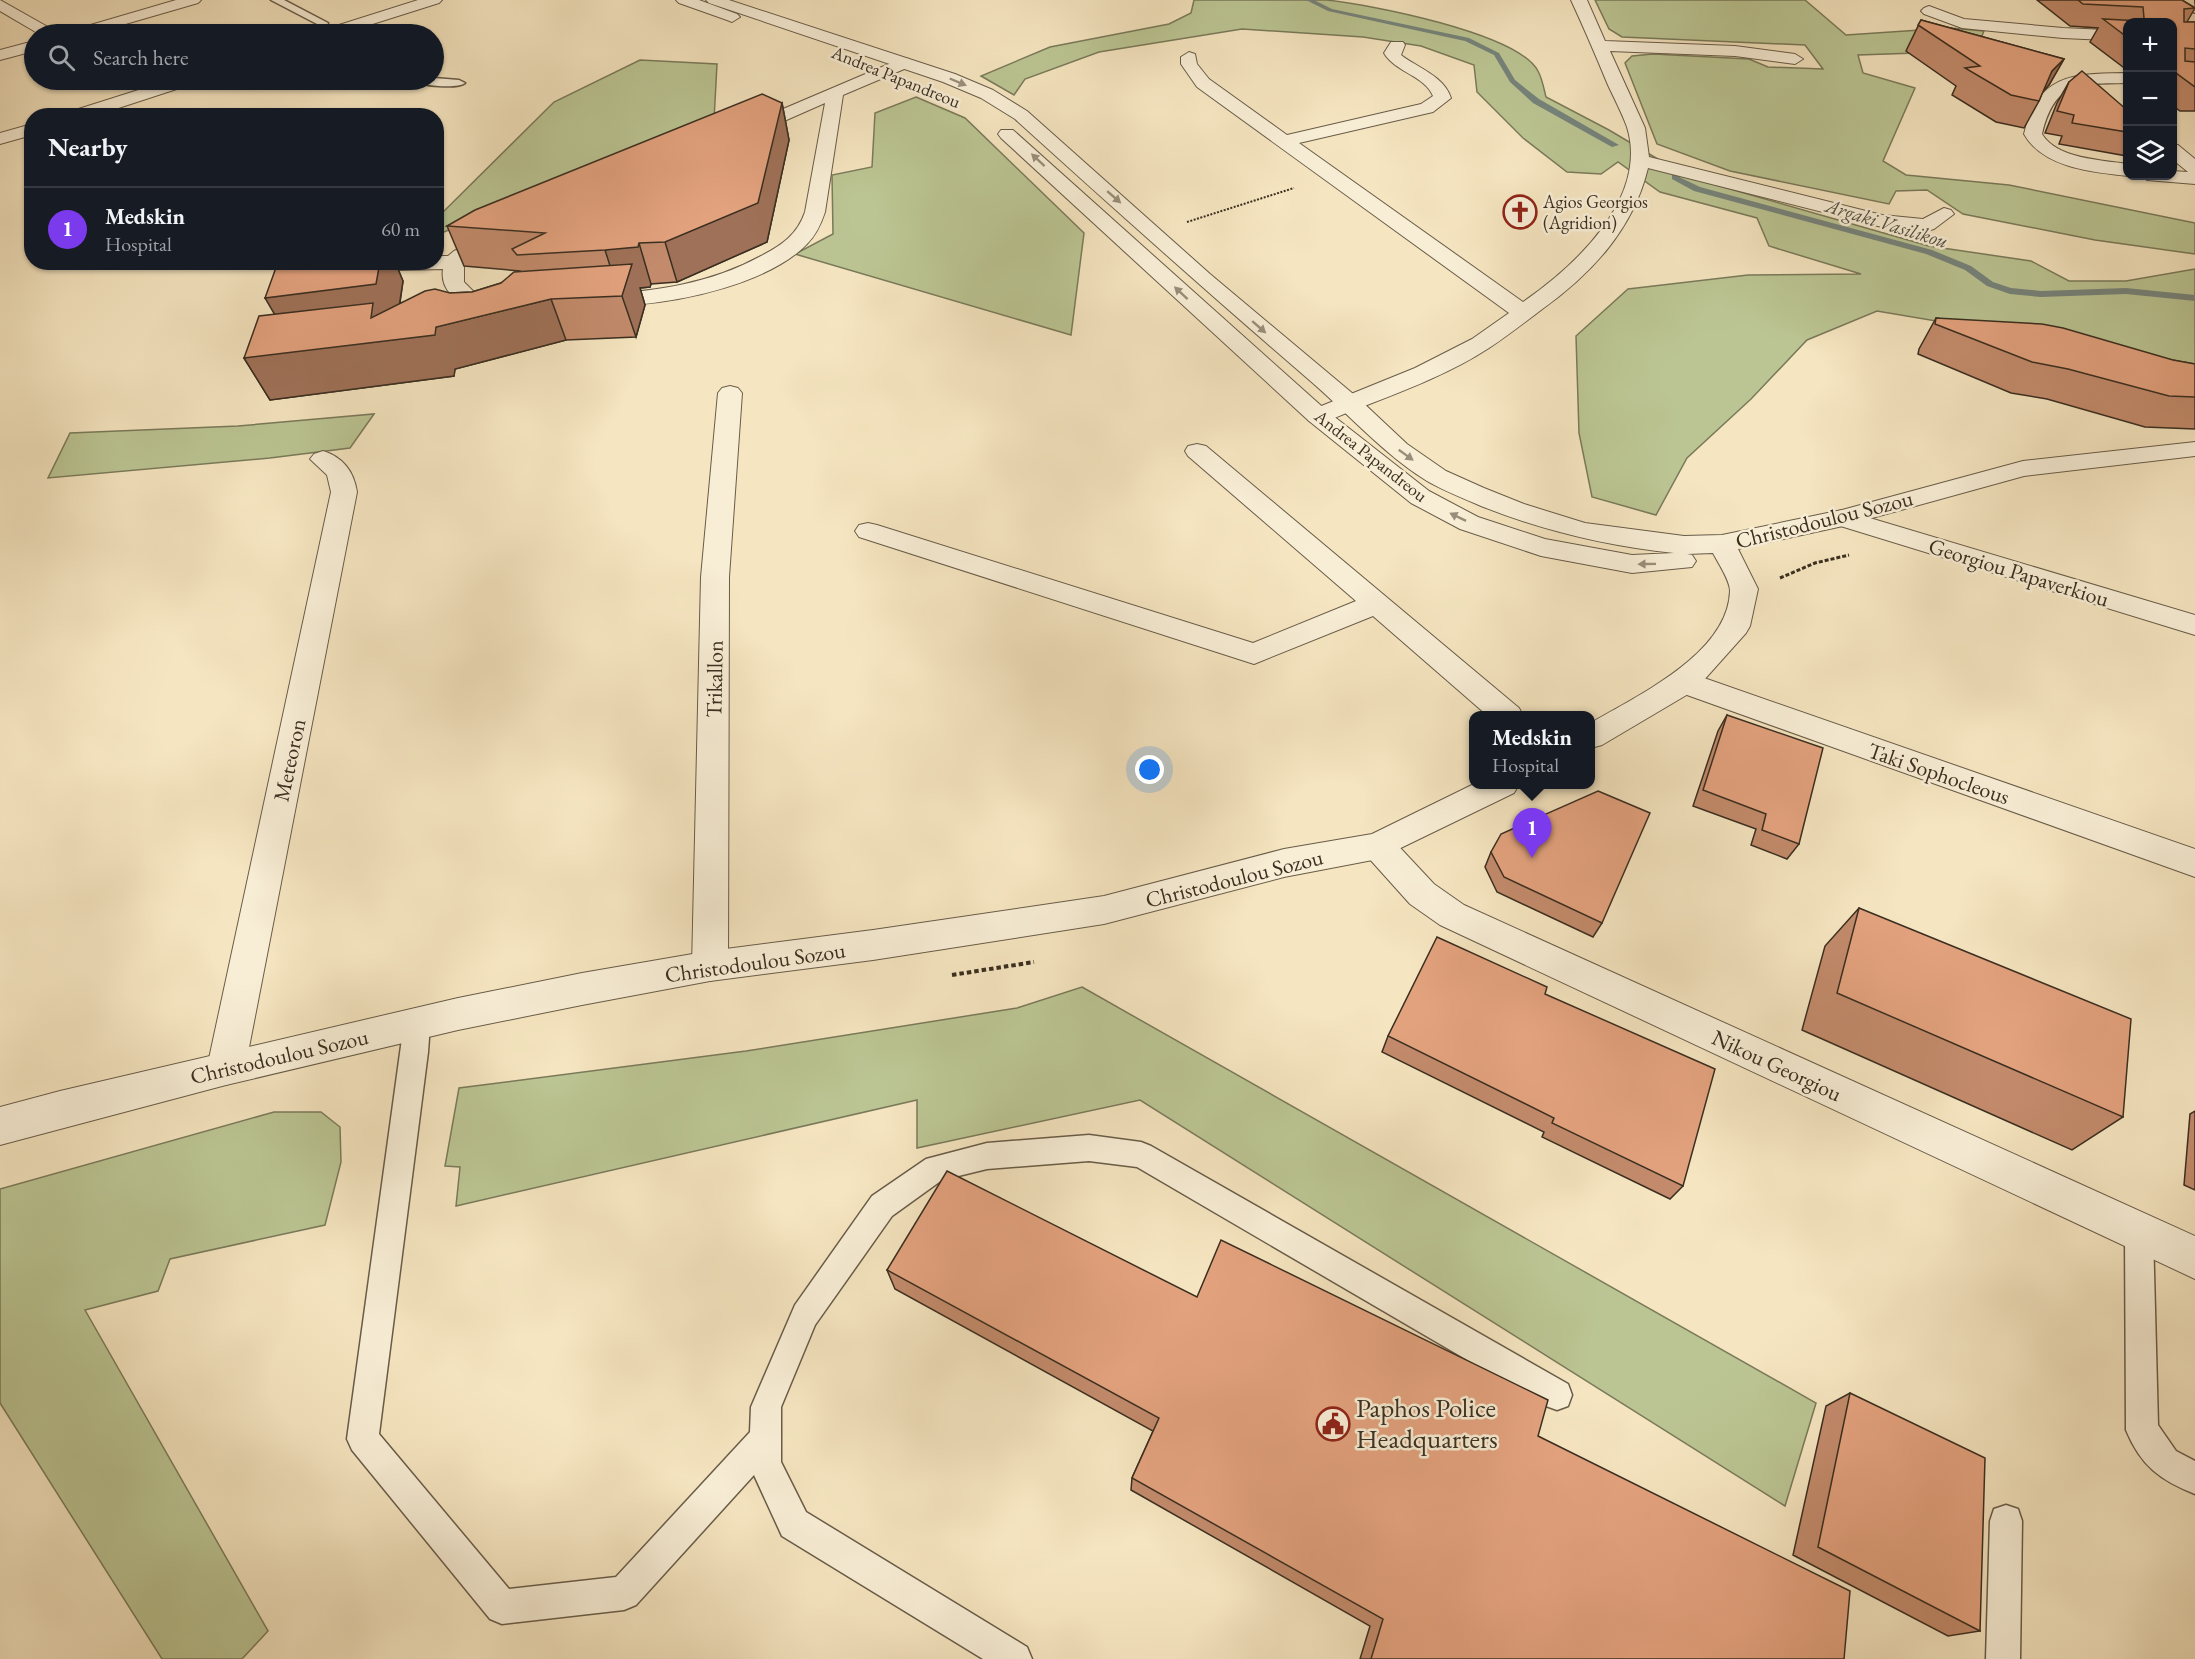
<!DOCTYPE html>
<meta charset="utf-8">
<style>
:root{--surface:#171b24;--page:#20242c;--text:#f1f3f6;--muted:#9ea1a6;--line:#363941;--accent:#7c3aed}
body{margin:0;font-family:"EB Garamond",serif;background:var(--page);color:var(--text)}
.controls{position:absolute;right:18px;top:18px;display:grid;overflow:hidden;border-radius:12px;box-shadow:0 2px 4px #0004}
.controls button{width:54px;height:54px;display:grid;place-items:center;padding:0;border:0;border-bottom:2px solid var(--line);background:var(--surface);color:var(--text);font:30px sans-serif}
.you{position:absolute;left:1150px;top:770px;width:21px;height:21px;margin:-15px;border:4px solid #fff;border-radius:50%;background:#1a73e8;box-shadow:0 0 0 9px #1a73e833}
.badge{display:grid;place-items:center;width:39px;height:39px;border-radius:50%;background:var(--accent);color:#fff;font-size:20px;font-weight:700}
.pin{position:absolute;translate:-50% -50px;filter:drop-shadow(0 2px 3px #0008)}
.pin::after{content:'';position:absolute;top:32px;width:21px;height:18px;background:inherit;clip-path:polygon(0 0,100% 0,50% 100%)}
.popup{position:absolute;left:1469px;top:711px;width:126px;height:78px;box-sizing:border-box;display:grid;place-content:center;border-radius:12px;background:var(--surface);filter:drop-shadow(0 2px 4px #0005);font-size:20px;white-space:nowrap;color:var(--muted)}
.popup b{font-size:22px;color:var(--text)}
.popup::after{content:'';position:absolute;left:50%;top:100%;margin-left:-12px;border:12px solid transparent;border-top-color:var(--surface)}
.list{margin:0;padding:0;list-style:none}
h2{display:flex;justify-content:space-between;align-items:center;height:78px;margin:0;padding:0 24px;font-size:26px}
h2 small{font-size:20px;font-weight:400;color:var(--muted)}
.list li{display:grid;grid-template-columns:39px 1fr auto;gap:18px;align-items:center;box-sizing:border-box;height:84px;padding:0 24px;border-top:2px solid var(--line)}
.list b{display:block;font-size:22px;white-space:nowrap}
.list p{margin:0;font-size:20px;white-space:nowrap;color:var(--muted)}
.list em{font-size:20px;font-style:normal;color:var(--muted)}
.icon{flex:none;width:33px;height:33px;fill:none;stroke:currentColor;stroke-width:2;stroke-linecap:round;stroke-linejoin:round}
.map{position:relative;flex:none;width:2195px;height:1659px;overflow:hidden}
.search{position:absolute;background:var(--surface);box-shadow:0 2px 4px #0004;left:24px;top:24px;width:420px;height:66px;display:flex;align-items:center;gap:15px;box-sizing:border-box;padding:0 21px;border-radius:33px;color:var(--muted);font-size:22px}
.panel{position:absolute;background:var(--surface);box-shadow:0 2px 4px #0004;left:24px;top:108px;width:420px;height:162px;border-radius:24px}
.map>svg:first-child{display:block}
.green{fill:#bbc593;stroke:#7a7a5a;stroke-width:1.5}
.lines{fill:none;stroke-linecap:round;stroke-linejoin:round}
.stream{fill:#76847c;fill-rule:evenodd}
.service-casing{stroke:#695c48;stroke-width:3}
.minor-casing{stroke:#695c48;stroke-width:2}
.tertiary-casing{stroke:#695c48;stroke-width:2}
.primary-casing{stroke:#3a2e20;stroke-width:2}
.path-far2{stroke:#3a2e20;stroke-width:2;stroke-dasharray:2 1.5;stroke-linecap:butt}
.path-far1{stroke:#3a2e20;stroke-width:3;stroke-dasharray:4 2;stroke-linecap:butt}
.path{stroke:#3a2e20;stroke-width:4;stroke-dasharray:4.5 3;stroke-linecap:butt}
.service{fill:#f8eed6;fill-rule:evenodd}
.minor{fill:#f8eed6;fill-rule:evenodd}
.tertiary{fill:#f8eed6;fill-rule:evenodd}
.primary{fill:#f5e5c0;fill-rule:evenodd}
.wall{fill:#c38b6c;stroke:#3a2e20;stroke-width:1.5}
.shaded-wall{fill:#9f7158;stroke:#3a2e20;stroke-width:1.5}
.building{fill:#e3a27e;stroke:#3a2e20;stroke-width:1.5}
.oneway{fill:#998e7b}
.labels{text-anchor:middle;stroke-width:5;stroke-linejoin:round;paint-order:stroke}
.far-street-label{font-size:18px;fill:#3a2e20;stroke:#f8eed6}
.far-poi-label{font-size:18px;fill:#3a2e20;stroke:#f8eed6;text-anchor:start}
.far-water-label{font-size:20px;font-style:italic;fill:#535246;stroke:#f8eed6}
.street-label{font-size:22px;fill:#3a2e20;stroke:#f8eed6}
.near-poi-label{font-size:27px;fill:#3a2e20;stroke:#f8eed6;text-anchor:start}
</style>
<div class="map">
<svg width="2195" height="1659" viewBox="0 0 2195 1659">
<rect width="100%" height="100%" fill="#f5e5c0"/>
<filter id="stains"><feTurbulence type="fractalNoise" baseFrequency=".00333" numOctaves="4"/><feColorMatrix values="0 0 0 0 .2 0 0 0 0 .09 0 0 0 0 .02 0 0 0 .5 -.17"/></filter>
<radialGradient id="worn" r=".72"><stop offset=".6" stop-color="#630" stop-opacity="0"/><stop offset="1" stop-color="#630" stop-opacity=".3"/></radialGradient>
<path class="green" d="M1194,0C1237,0 1282,0 1326,0C1368,4 1518,33 1538,71C1542,78 1544,89 1546,97L1609,130L1688,177L1929,246L2031,261L2069,281H2126L2195,269V378L2072,344L1877,311L1807,340L1751,399L1687,458L1656,515L1592,497L1579,433L1576,336L1628,289L1748,275L1861,274L1769,246L1757,218L1660,192L1618,162L1601,174L1567,172L1523,138L1477,92L1474,65L1421,46L1363,37L1242,29L1099,52L1025,79L1014,95L981,76L1050,47L1169,24L1191,13Z
M1595,0H1805L1846,35L1950,28L1984,31L1976,51L1858,55L1863,73L1915,88L1883,161L1906,175L2009,185L2195,223V254L2095,240L1963,214L1927,190L1896,191L1889,204L1730,171L1657,144L1625,63L1632,56L1653,54L1749,59L1768,67L1823,69L1805,45L1622,37L1609,29Z
M640,60L717,64L714,120L437,235V218L554,102Z
M916,97L965,118L1084,233L1071,335L795,254L833,234L832,175L872,167L875,113Z
M374,414L350,448L270,458L48,478L70,433L238,426Z
M1082,987L1816,1403L1785,1506L1140,1100L917,1148V1100L456,1206L460,1167L445,1166L459,1088L746,1051L1017,1008Z
M274,1112H321L340,1127L341,1162L325,1225L170,1259L158,1291L85,1310L268,1631L242,1659H162L0,1403V1189Z"/>
<g class="lines">
<path class="stream" d="M1306,0H1314L1332,9L1469,38L1499,53L1515,80L1539,99L1619,145L1612,147L1533,103L1510,82L1494,55L1465,41L1328,11Z
M1675,175L1700,187L1932,250L1971,266L1993,282L2011,288L2041,291L2126,288L2195,295V301L2126,294L2041,297L2010,294L1987,286L1965,270L1926,254L1694,191L1672,179V175Z"/>
<defs>
<path id="service" d="M271,0H284L328,23L327,25H319Z
M434,78L459,80L465,83C458,89 420,86 413,80H434Z
M417,1013L426,1016L430,1024L428,1052L379,1434L509,1589L616,1577L750,1432L751,1407L795,1305L872,1196L926,1159L987,1143L1089,1135L1141,1142L1151,1146L1568,1384L1572,1395L1568,1406L1557,1410L1546,1406L1137,1167L1089,1161L987,1169L942,1180L892,1216L815,1325L781,1407V1462L806,1512L1027,1647L1032,1659H983L782,1536L754,1475L636,1605L624,1610L502,1624L490,1619L352,1450L347,1439L404,1024L408,1016Z
M2139,1219L2149,1223L2153,1233L2158,1425L2176,1451L2195,1461V1494C2160,1480 2141,1466 2126,1430L2125,1233L2129,1223Z
M2006,1505L2018,1509L2022,1521L2020,1659H1986L1990,1521L1994,1509Z"/>
<path id="minor" d="M0,0L55,31L57,34H39L0,11Z
M176,0H201L198,3L91,34H68L70,31Z
M418,0H442L439,3L341,34H318L320,31Z
M1571,0H1587L1605,41L1735,46L1795,54L1803,59L1795,64L1735,56L1610,51L1645,128L1649,157L1882,215L1923,219L1944,208L1951,210L1954,214L1934,229L1927,231L1882,227L1648,168C1633,230 1591,274 1541,310C1524,323 1507,336 1489,348C1440,380 1380,399 1327,421L1318,423L1309,421L1306,416L1309,411L1415,368L1472,339L1509,313L1197,87L1181,64V57L1189,52L1195,54L1197,64L1209,79L1287,135L1421,104L1433,96C1425,76 1395,72 1384,53L1391,42H1403L1405,45L1401,55C1418,68 1444,76 1451,98L1433,112L1299,143L1523,302C1575,266 1649,198 1627,127C1622,113 1614,98 1608,85C1596,56 1584,28 1571,0Z
M1929,6L1964,19L2063,28L2128,31V41L2063,38L1962,28L1924,14L1921,11L1924,8Z
M34,41V51L0,60V50Z
M903,58L909,59L911,63L909,67L843,95L825,212C821,224 816,235 807,244C769,283 685,301 632,305C619,306 605,309 591,306L588,301L591,296L599,295C656,291 710,284 761,256C782,245 797,235 805,212L825,103L748,137H736L733,133L736,129Z
M2128,73V83C2079,84 2055,80 2042,134C2057,159 2102,160 2128,164L2129,176C2093,172 2043,168 2024,134C2039,73 2072,74 2128,73Z
M170,80H194L192,84L94,116H67L69,112Z
M32,124V135L0,144V133Z
M2172,144L2178,145L2195,159V184L2147,180L2145,176H2172V171L2188,172L2172,159Z
M499,231L506,233L509,237L506,241L464,264V282L478,296L475,301C455,305 440,288 443,269L354,271L347,269L344,265L345,262H436V256H448L454,251Z
M730,386L738,388L742,393L729,577L728,966L723,977L710,981L697,977L692,966L701,577L718,393L722,388Z
M1197,444L1206,446L1519,708L1523,716H1488L1373,616L1254,664L859,537L855,531L859,525L868,523L877,525L1253,643L1356,601L1188,456L1185,451L1188,446Z
M323,451C343,457 354,472 357,492L245,1068L239,1080L226,1085L213,1080L207,1068L331,492L327,475L310,459L314,454Z
M1843,510L2195,615V635L1834,524L1830,518L1834,512Z
M1684,671L2195,849V877L1673,690L1669,682L1673,674Z
M1378,833L1390,837L1434,884L1464,905L2195,1236V1279L1440,925L1410,904L1366,855L1361,846L1366,837Z"/>
<path id="tertiary" d="M676,0H699L737,14L740,17L732,22L727,20L679,3Z
M706,0H729L955,74L993,90L1027,111L1210,274L1358,398L1407,444L1446,471L1484,488L1524,504L1585,523L1684,536L1722,535L1842,510L2023,461L2195,442V456L2024,476L1843,526L1738,549L1758,589L1750,626L1746,633L1695,690L1602,745L1591,748V723C1638,695 1728,654 1730,591C1730,580 1718,563 1713,553L1687,554L1692,555L1696,561L1692,567L1632,573L1541,556L1460,529L1411,503L1309,421L1001,138L998,134L1001,130H1013L1327,411L1429,491L1478,517L1545,539L1632,555L1674,553C1607,546 1544,531 1481,506C1463,498 1444,491 1427,481C1382,453 1347,412 1307,378C1208,293 1111,206 1015,119L981,98L943,82L709,3Z
M1474,784H1519L1514,793L1378,859L1284,877L1104,924L873,960L710,981L582,1005L458,1030L226,1085L0,1145V1107L60,1091L458,998L582,973L710,951L873,930L1104,896L1284,849L1372,834Z"/>
<path id="primary" d="M2177,0H2194L2195,13L2190,11Z"/>
</defs>
<use href="#service" class="service-casing"/>
<use href="#minor" class="minor-casing"/>
<use href="#tertiary" class="tertiary-casing"/>
<use href="#primary" class="primary-casing"/>
<path class="path-far2" d="M1187,222L1294,188"/>
<path class="path-far1" d="M1780,578L1815,563L1849,555"/>
<path class="path" d="M952,975L1034,962"/>
<use href="#service" class="service"/>
<use href="#minor" class="minor"/>
<use href="#tertiary" class="tertiary"/>
<use href="#primary" class="primary"/>
</g>
<path class="wall" d="M2037,0H2182L2195,8L2187,22H2195V111H2180L2172,105V22H2127V70L2090,42L2098,28L2070,26Z
M1921,20L2064,59L2049,85L2043,91L2039,101L2024,128L1996,122L1952,95L1956,86L1906,51Z
M2069,82L2127,110V156L2059,144L2062,136L2045,133L2057,103Z
M782,103L789,140L767,242L677,282L651,284L650,287L640,288L645,305L636,337L566,340L455,369L454,376L270,400L244,358L275,315L278,262H395L403,281L400,303L450,293L472,292L501,283L520,272V271L464,266L447,226Z
M1936,318L2195,364V429L2145,427L2047,399L2011,393L1918,354L1919,349Z
M1727,715L1799,844L1787,859L1751,845L1756,829L1693,806L1718,731Z
M1491,852L1602,923L1593,937L1497,892L1485,867Z
M1859,908L2123,1117L2072,1150L1802,1030L1825,946Z
M1545,994L1683,1186L1670,1199L1542,1137L1544,1132L1382,1052L1388,1036Z
M2195,1111V1190L2184,1185L2190,1114Z
M887,1270L1197,1297L1538,1436L1844,1659H1360L1370,1626L1131,1490L1132,1478L1153,1431L895,1289Z
M1850,1393L1980,1631L1948,1636L1793,1555L1826,1406Z"/>
<path class="shaded-wall" d="M2064,59L2049,85L2037,98L2052,71Z
M782,103L789,140L767,242L677,282L665,242Z
M639,243L651,284L650,287L640,288L645,305L636,337L622,296L618,291L605,250Z
M380,262H395L403,281L396,326L436,327L551,299L566,340L455,369L454,376L270,400L244,358L289,339L265,298Z"/>
<path class="building" d="M2078,0H2182L2195,8L2184,9V22H2195V49L2185,48V61L2195,62V87L2172,70V22H2127V37L2103,19L2141,21L2144,18L2143,7L2083,4Z
M1921,20L2064,59L2052,71L2039,101L2011,95L1965,68L1980,66L1918,25Z
M2082,71L2127,110V132L2072,123L2074,115L2057,111L2069,82Z
M762,94L782,103L758,203L665,242L639,243L638,247L605,250L517,255L512,249L545,233L447,226L475,210Z
M278,262H380L376,284L265,298Z
M632,264L622,296L551,299L436,327L435,335L244,358L259,316L373,303L371,318L425,291L435,289L450,293L472,292L501,283L514,272Z
M1936,318L2042,324L2063,328L2173,360L2195,364V397L2169,396L2068,369L2032,362L1935,324Z
M1727,715L1823,748L1799,844L1762,830L1766,814L1703,790Z
M1598,791L1650,813L1602,923L1504,877L1491,852L1501,834Z
M1859,908L2131,1019L2123,1117L1837,993Z
M1437,937L1547,987L1545,994L1715,1069L1683,1186L1552,1123L1554,1118L1388,1036Z
M947,1171L1197,1297L1221,1240L1548,1400L1538,1436L1850,1591L1844,1659H1371L1383,1619L1132,1478L1159,1418L887,1270Z
M1850,1393L1985,1458L1980,1631L1818,1547Z"/>
<defs><path id="oneway-solid" d="M-6-.8H1V-3.2L6.5 0L1 3.2V.8H-6Z" transform="scale(1.5)"/></defs>
<g class="oneway">
<use href="#oneway-solid" transform="translate(958 82) rotate(23)"/>
<use href="#oneway-solid" transform="translate(1038 160) rotate(-137)"/>
<use href="#oneway-solid" transform="translate(1114 197) rotate(41)"/>
<use href="#oneway-solid" transform="translate(1181 293) rotate(-137)"/>
<use href="#oneway-solid" transform="translate(1259 327) rotate(41)"/>
<use href="#oneway-solid" transform="translate(1406 455) rotate(36)"/>
<use href="#oneway-solid" transform="translate(1458 517) rotate(-154)"/>
<use href="#oneway-solid" transform="translate(1647 564) rotate(179)"/>
</g>
<defs>
<symbol id="church-ring" viewBox="-11 -11 22 22"><circle r="9.5" fill="#f8eed6" stroke="#8f2418" stroke-width="1.5"/><path d="M-1.2-6h2.4v3.5h3.3v2.4h-3.3V6h-2.4V-.1h-3.3v-2.4h3.3Z" fill="#8f2418"/></symbol>
<symbol id="civic-ring" viewBox="-11 -11 22 22"><circle r="9.5" fill="#f8eed6" stroke="#8f2418" stroke-width="1.5"/><path d="M-.6-6.5H3V-4.5H.6V-3L4-1V1h2V6H-6V1h2V-1L-.6-3ZM-1.2 2.5V6h2.4V2.5Z" fill="#8f2418"/></symbol>
</defs>
<g fill-rule="evenodd">
<use href="#church-ring" x="1501" y="193" width="38" height="38"/>
<use href="#civic-ring" x="1314" y="1405" width="38" height="38"/>
</g>
<g class="labels">
<g class="far-street-label">
<text transform="translate(896 77) rotate(22)" y="6">Andrea Papandreou</text>
<text transform="translate(1371 456) rotate(38)" y="6">Andrea Papandreou</text>
</g>
<g class="far-poi-label">
<text x="1543" y="208">Agios Georgios<tspan x="1543" dy="21">(Agridion)</tspan></text>
</g>
<g class="far-water-label">
<text transform="translate(1887 223) rotate(17)" y="7">Argaki Vasilikou</text>
</g>
<g class="street-label">
<text transform="translate(1824 519) rotate(-14)" y="8">Christodoulou Sozou</text>
<text transform="translate(2019 572) rotate(17)" y="8">Georgiou Papaverkiou</text>
<text transform="translate(714 679) rotate(-89)" y="8">Trikallon</text>
<text transform="translate(289 760) rotate(-78)" y="8">Meteoron</text>
<text transform="translate(1939 773) rotate(19)" y="8">Taki Sophocleous</text>
<text transform="translate(1234 878) rotate(-14)" y="8">Christodoulou Sozou</text>
<text transform="translate(755 962) rotate(-8)" y="8">Christodoulou Sozou</text>
<text transform="translate(279 1056) rotate(-13)" y="8">Christodoulou Sozou</text>
<text transform="translate(1777 1065) rotate(25)" y="8">Nikou Georgiou</text>
</g>
<g class="near-poi-label">
<text x="1356" y="1417">Paphos Police<tspan x="1356" dy="31">Headquarters</tspan></text>
</g>
</g>
<rect width="100%" height="100%" filter="url(#stains)"/>
<rect width="100%" height="100%" fill="url(#worn)"/>
</svg>
<div class="controls">
<button>+</button>
<button>−</button>
<button><svg class="icon" aria-label="layers" viewBox="0 0 24 24"><path d="M12 4l9 5-9 5-9-5zM3 14l9 5 9-5"/></svg></button>
</div>
<div class="you"></div>
<div class="pin badge" style="left:1532px;top:858px">1</div>
<div class="popup"><b>Medskin</b>Hospital</div>
<div class="search"><svg class="icon" aria-label="search" viewBox="0 0 24 24"><circle cx="10" cy="10" r="6"/><path d="M15 15l6 6"/></svg>Search here</div>
<section class="panel">
<h2>Nearby<small></small></h2>
<ul class="list">
<li><span class="badge">1</span><div><b>Medskin</b><p>Hospital</p></div><em>60 m</em></li>
</ul>
</section>
</div>
